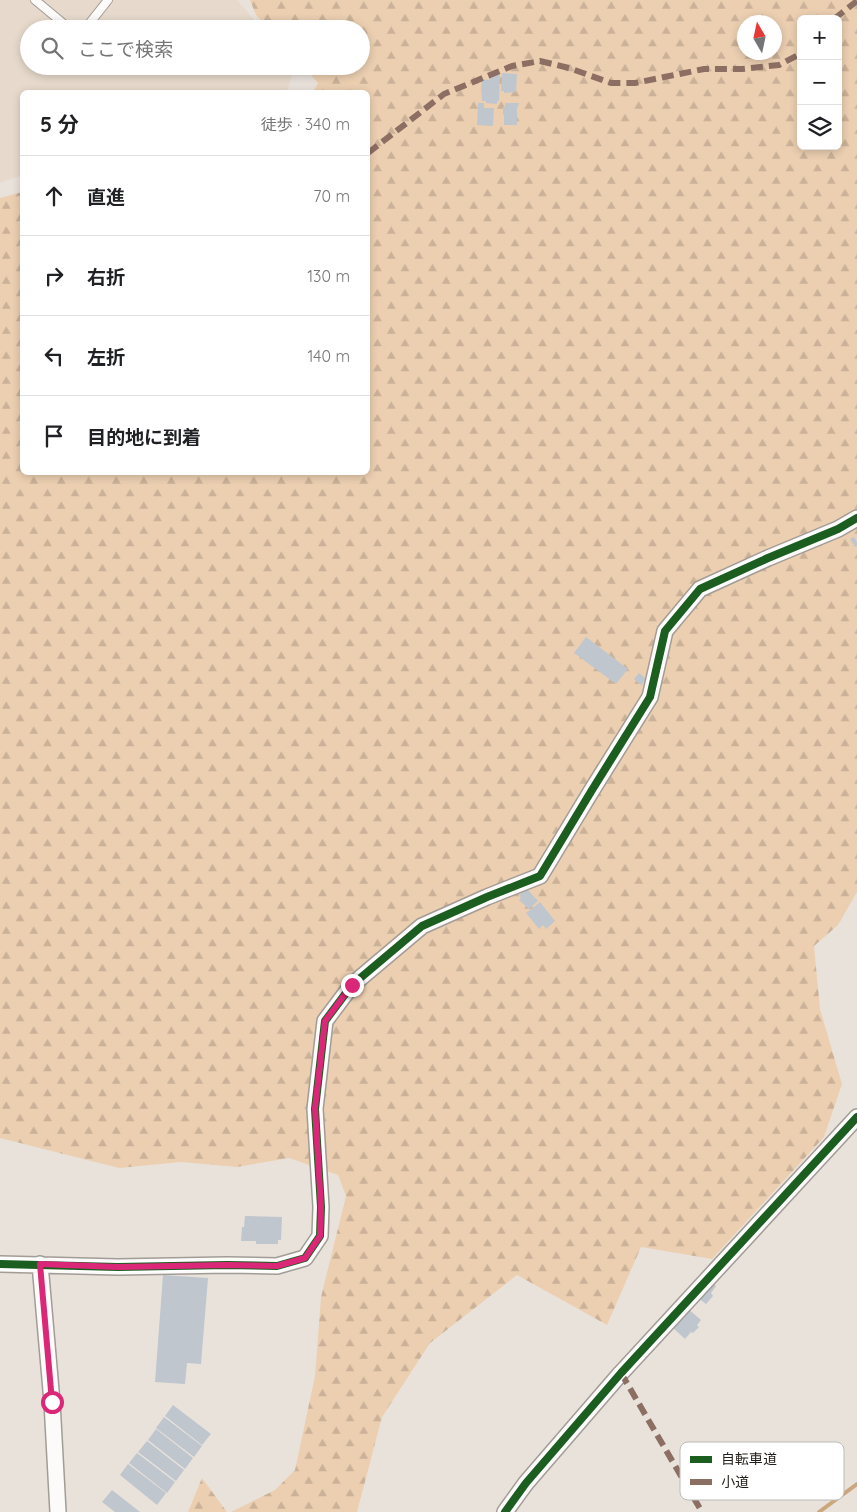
<!DOCTYPE html>
<html lang="ja">
<meta charset="utf-8">
<style>
:root{--surface:#fff;--page:#f2f2f2;--text:#202124;--muted:#757577;--line:#e0e0e0}
body{margin:0;font-family:Quicksand,"Noto Sans JP",sans-serif;background:var(--page);color:var(--text)}
.controls{position:absolute;right:15px;top:15px;display:grid;overflow:hidden;border-radius:8px;box-shadow:0 2px 8px #0003}
.controls button{width:45px;height:45px;display:grid;place-items:center;padding:0;border:0;border-bottom:1px solid var(--line);background:var(--surface);color:var(--text);font:25px sans-serif}
.compass{position:absolute;left:737px;top:15px;width:45px;height:45px;border-radius:50%;background:var(--surface);box-shadow:0 2px 8px #0003;rotate:351deg}
.stop{position:absolute;width:15px;height:15px;margin:-11px;border:4px solid #db2777;border-radius:50%;background:#fff}
.stop.end{background:#db2777;border-color:#fff;box-shadow:0 1px 5px #0008}
.list{margin:0;padding:0;list-style:none}
h2{display:flex;justify-content:space-between;align-items:center;height:65px;margin:0;padding:0 20px;font-size:21px}
h2 small{font-size:16px;font-weight:400;color:var(--muted)}
.list li{display:grid;grid-template-columns:32px 1fr auto;gap:15px;align-items:center;box-sizing:border-box;height:80px;padding:0 20px;border-top:1px solid var(--line)}
.list b{display:block;font-size:19px;white-space:nowrap}
.list em{font-size:16px;font-style:normal;color:var(--muted)}
.icon{flex:none;width:28px;height:28px;fill:none;stroke:currentColor;stroke-width:2;stroke-linecap:round;stroke-linejoin:round}
.map{position:relative;flex:none;width:857px;height:1512px;overflow:hidden}
.search{position:absolute;background:var(--surface);box-shadow:0 2px 8px #0003;left:20px;top:20px;width:350px;height:55px;display:flex;align-items:center;gap:12px;box-sizing:border-box;padding:0 18px;border-radius:28px;color:var(--muted);font-size:19px}
.panel{position:absolute;background:var(--surface);box-shadow:0 2px 8px #0003;left:20px;top:90px;width:350px;height:385px;border-radius:8px}
.map>svg:first-child{display:block}
.built{fill:#e7dacc}
.forest{fill:url(#forest-firs);fill-rule:evenodd}
.lines{fill:none;stroke-linecap:round;stroke-linejoin:round}
.stream{stroke:#cca67d;stroke-width:4}
.building{fill:#bfc6cd}
.lane-casing{stroke:#a19c96;stroke-width:10}
.street-casing{stroke:#a19c96;stroke-width:18}
.lane{stroke:#fcfbfa;stroke-width:8}
.street{stroke:#fcfbfa;stroke-width:15}
.quiet{stroke:#8d6e63;stroke-width:6;stroke-dasharray:12 6;stroke-linecap:butt}
.cycleway-casing{stroke:#fff;stroke-width:11}
.cycleway{stroke:#1b5e20;stroke-width:8}
.route{stroke:#db2777;stroke-width:6}
.key{fill:#fff;stroke:#bcbbba;stroke-width:1}
.key-label{font-size:14px;fill:#211d18}
</style>
<div class="map">
<svg width="857" height="1512" viewBox="0 0 857 1512">
<defs>
<pattern id="forest-firs" width="22" height="20" patternUnits="userSpaceOnUse" patternTransform="scale(1.25)"><rect width="22" height="20" fill="#eccfb1"/><path d="M5 1l3.5 6h-7zM16 11l3.5 6h-7z" fill="#cab198"/></pattern>
</defs>
<rect width="100%" height="100%" fill="#e9e2db"/>
<path class="built" d="M0,0H237L262,29H29V66L295,67L287,92H22V175L0,183Z"/>
<path class="forest" d="M250,0H857V892L838,925L814,946L820,1009L842,1084L824,1137L712,1259L641,1247L607,1325L517,1275L430,1343L382,1417L357,1512H231L275,1490L295,1470L315,1376L321,1297L346,1196L338,1175L289,1158L237,1167L181,1162L119,1168L0,1138V198L22,192V472H368V92H313L318,83L303,66H361V29H269L256,15ZM801,19H838V146H801ZM744,22H774V52H744Z
M202,1478L227,1512H188Z"/>
<g class="lines">
<path class="stream" d="M819,1512L857,1484"/>
</g>
<path class="building" d="M502,73L517,74L516,92L504,93V91H501Z
M490,74L500,75L499,101H497V104L486,103V101H482L481,88L482,79L489,80Z
M478,103H484V108H494L493,126L477,125Z
M505,103H519L518,107H517V125H504V115H503V106L505,107Z
M854,537L857,542V546L855,547L850,539Z
M586,637L628,669L616,684L574,653Z
M639,673L646,679L641,685L634,679Z
M527,889L538,901L529,909L519,900L521,898L519,895Z
M540,902L555,921L546,929L543,925L539,929L526,913Z
M245,1216L282,1217L281,1240H278V1244H256V1241H241L242,1227H244Z
M163,1275L208,1278L201,1364L187,1363L185,1384L155,1382Z
M711,1282L716,1286L711,1293L713,1296L706,1304L698,1298Z
M688,1309L701,1320L697,1325L699,1327L693,1333L691,1332L685,1339L673,1328Z
M173,1405L211,1434L202,1445L165,1416Z
M164,1417L202,1446L194,1457L156,1428Z
M156,1429L193,1458L185,1469L148,1440Z
M147,1441L184,1470L176,1481L138,1452Z
M137,1453L175,1482L167,1493L129,1463Z
M128,1464L166,1493L157,1505L120,1475Z
M112,1490L140,1512H115L102,1502Z"/>
<g class="lines">
<defs>
<path id="lane" d="M35,0L70,29
M85,29L108,0"/>
<path id="street" d="M0,1264L118,1267L227,1265L277,1266L305,1258L320,1236L321,1207L315,1109L325,1021L352,985L422,926L487,897L540,876L592,790L650,697L665,631L700,589L768,558L838,529L857,518
M40,1264L52,1402L58,1512
M505,1512L526,1483L621,1373L857,1117"/>
</defs>
<use href="#lane" class="lane-casing"/>
<use href="#street" class="street-casing"/>
<use href="#lane" class="lane"/>
<use href="#street" class="street"/>
<path class="quiet" d="M834,19L857,1
M368,153L444,94L512,66L540,61L569,68L611,83H635L704,69H742L779,65L798,55L801,53
M621,1373L702,1512"/>
<defs>
<path id="cycleway" d="M0,1264L118,1267L227,1265L277,1266L305,1258L320,1236L321,1207L315,1109L325,1021L352,985L422,926L487,897L540,876L592,790L650,697L665,631L700,589L768,558L838,529L857,518
M505,1512L526,1483L621,1373L857,1117"/>
</defs>
<use href="#cycleway" class="cycleway-casing"/>
<use href="#cycleway" class="cycleway"/>
</g>
<g class="lines">
<path class="route" d="M52,1402L40,1264L118,1267L227,1265L277,1266L305,1258L320,1236L321,1207L315,1108L325,1021L352,985"/>
</g>
<rect x="680" y="1442" width="164" height="58" rx="8" class="key"/>
<rect x="690" y="1456" width="22" height="7" fill="#1b5e20"/>
<rect x="690" y="1479" width="22" height="6" fill="#8d6e63"/>
<g class="key-label">
<text x="721" y="1464">自転車道</text>
<text x="721" y="1487">小道</text>
</g>
</svg>
<div class="controls">
<button>+</button>
<button>−</button>
<button><svg class="icon" aria-label="layers" viewBox="0 0 24 24"><path d="M12 4l9 5-9 5-9-5zM3 14l9 5 9-5"/></svg></button>
</div>
<svg class="compass" viewBox="-18 -18 36 36"><path d="M0-13l5 13h-10z" fill="#e53935"/><path d="M0 13l5-13h-10z" fill="#757577"/></svg>
<div class="stop" style="left:52px;top:1402px"></div>
<div class="stop end" style="left:352px;top:985px"></div>
<div class="search"><svg class="icon" aria-label="search" viewBox="0 0 24 24"><circle cx="10" cy="10" r="6"/><path d="M15 15l6 6"/></svg>ここで検索</div>
<section class="panel">
<h2>5 分<small>徒歩 · 340 m</small></h2>
<ul class="list">
<li><svg class="icon" aria-label="ahead" viewBox="0 0 24 24"><path d="M12 20V5M6 11l6-6 6 6"/></svg><div><b>直進</b></div><em>70 m</em></li>
<li><svg class="icon" aria-label="right" viewBox="0 0 24 24"><path d="M7 20v-9h11M14 6l5 5-5 5"/></svg><div><b>右折</b></div><em>130 m</em></li>
<li><svg class="icon" aria-label="left" viewBox="0 0 24 24"><path d="M17 20v-9H6M10 6l-5 5 5 5"/></svg><div><b>左折</b></div><em>140 m</em></li>
<li><svg class="icon" aria-label="arrive" viewBox="0 0 24 24"><path d="M6 21V4h12l-3 4 3 4H6"/></svg><div><b>目的地に到着</b></div></li>
</ul>
</section>
</div>
